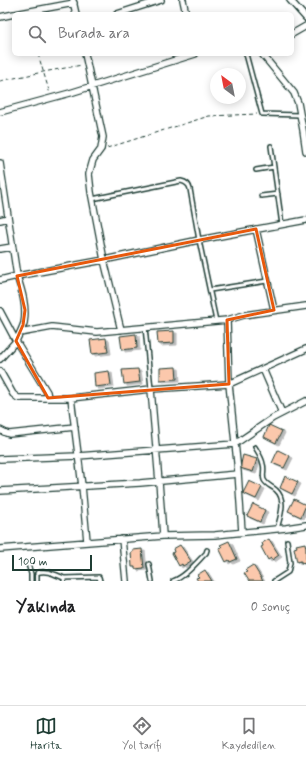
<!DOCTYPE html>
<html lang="tr">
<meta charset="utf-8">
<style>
:root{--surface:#fff;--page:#f2f2f2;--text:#202124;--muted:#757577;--line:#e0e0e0;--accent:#1f3d34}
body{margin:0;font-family:Mynerve,sans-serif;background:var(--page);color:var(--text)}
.compass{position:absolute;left:210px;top:68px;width:36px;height:36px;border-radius:50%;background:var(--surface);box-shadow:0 2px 10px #0003;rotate:328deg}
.scale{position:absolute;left:12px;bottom:10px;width:80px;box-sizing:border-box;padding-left:4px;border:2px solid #1f3d34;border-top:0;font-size:11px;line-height:14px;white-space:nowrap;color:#1f3d34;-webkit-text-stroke:3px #fff;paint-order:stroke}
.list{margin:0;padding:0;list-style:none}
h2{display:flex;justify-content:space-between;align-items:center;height:52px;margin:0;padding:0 16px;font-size:17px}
h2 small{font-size:13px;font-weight:400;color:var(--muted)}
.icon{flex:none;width:22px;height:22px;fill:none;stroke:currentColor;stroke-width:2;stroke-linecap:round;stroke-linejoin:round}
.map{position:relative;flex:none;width:306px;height:581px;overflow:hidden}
.search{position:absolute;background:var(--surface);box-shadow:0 2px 10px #0003;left:12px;right:12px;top:12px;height:44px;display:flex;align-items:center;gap:10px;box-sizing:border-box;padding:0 14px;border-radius:6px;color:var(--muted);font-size:15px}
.sheet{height:124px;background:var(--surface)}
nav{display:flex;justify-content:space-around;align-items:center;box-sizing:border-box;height:56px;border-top:1px solid var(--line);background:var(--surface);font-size:11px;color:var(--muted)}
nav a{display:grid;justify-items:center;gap:2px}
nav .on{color:var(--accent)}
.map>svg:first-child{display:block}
.building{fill:#fbc8ac;stroke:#1f3d34;filter:url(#shadow)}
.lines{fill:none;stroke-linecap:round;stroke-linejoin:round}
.lane-casing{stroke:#1f3d34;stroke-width:6}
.street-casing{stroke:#1f3d34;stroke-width:8}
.path{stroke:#1f3d34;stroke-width:1;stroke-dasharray:4 3;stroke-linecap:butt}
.lane{stroke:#fff;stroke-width:3}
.street{stroke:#fff;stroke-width:5.5}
.marked{fill:none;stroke:#e8590c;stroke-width:3;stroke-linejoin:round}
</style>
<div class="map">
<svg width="306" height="581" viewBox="0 0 306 581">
<defs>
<filter id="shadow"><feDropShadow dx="3" dy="2" stdDeviation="0" flood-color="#0004"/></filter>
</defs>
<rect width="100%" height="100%" fill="#fff"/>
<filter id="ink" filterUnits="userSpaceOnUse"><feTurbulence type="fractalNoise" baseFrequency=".025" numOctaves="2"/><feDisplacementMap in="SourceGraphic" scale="8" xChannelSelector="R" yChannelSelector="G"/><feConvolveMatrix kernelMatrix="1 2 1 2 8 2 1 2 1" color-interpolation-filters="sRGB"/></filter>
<g filter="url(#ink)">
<path class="building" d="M174,331V343L158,344L157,332Z
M136,334L137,348L122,350L120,336Z
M106,338L108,352L92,354L90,340Z
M176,367L177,379L160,380V368Z
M138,369L140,382L124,384L122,370Z
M109,371L111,385L95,387L94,373Z
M269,425L282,431L276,443L264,437Z
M278,450L290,456L284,468L272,463Z
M243,455L257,459L253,472L240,468Z
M285,476L298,482L292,494L280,488Z
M249,481L262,487L256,499L243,493Z
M294,499L306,505L301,517L288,511Z
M253,504L265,510L260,522L247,516Z
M269,539L279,555L272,560L271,558L268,560L261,547L263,546L262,543Z
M229,541L237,559L230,562L229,560L226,562L219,548L222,547L220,545Z
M305,543L306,548V562L301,563V561L297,562L294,548L297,547L296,545Z
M180,545L191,561L183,566L182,564L179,566L172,553L174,552L173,549Z
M142,549L144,568L135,569V567H132L131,552H133V550Z
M253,565L263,581H249L244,573L247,572L245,570Z
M205,570L212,581H198L196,578L199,577L197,575Z"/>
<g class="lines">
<defs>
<path id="lane" d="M246,54L262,114L300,115
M271,146L282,225
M256,170L274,167
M261,196L278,194
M92,199L181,181C186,182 189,184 190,189L199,240L216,321
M210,290L267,281
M145,327L151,389
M255,447C258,452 262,458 263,464C265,470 262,475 264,480C267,486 272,486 276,490C287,500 280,517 277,529
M28,564L31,574V581
M149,564L152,581
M64,578L99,577L100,581
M37,581V573C46,569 56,575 64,578V581
M173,581C186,576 196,563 206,553L207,550
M274,581L288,572L290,563L287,541"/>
<path id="street" d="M183,0L186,14
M290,0L306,18
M73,1L76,14
M15,14L74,3
M117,14L161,0
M0,17L14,14
M292,34L306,26
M85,54L103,137L101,149L93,160L89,174L91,192L104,260L121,330
M262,54L294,93L298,103L303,130L306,151
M0,112L70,93L195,54
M0,163L17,276L0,280
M0,220L8,218
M256,229L274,310
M0,249L12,247
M0,311L16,341L0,359
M227,320L229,384L238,472L242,532
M20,333L52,327L97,332L217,321L227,320L244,315L306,306
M263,369L282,413
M0,371L13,394L18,398H71L151,389L229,384L306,349
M151,389C155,438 160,487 163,536
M48,398L47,392L16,341C19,335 22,329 24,323C27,307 22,291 17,276L104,260L199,240L306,220
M71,398L82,486L87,541
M0,430L6,433L9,434L75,427
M0,459L78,456L235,444L273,418L306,401
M0,491L140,483L238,474
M122,539L126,581
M0,549L163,536L215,535L286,528L306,525"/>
</defs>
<use href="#lane" class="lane-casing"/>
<use href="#street" class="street-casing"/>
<path class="path" d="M38,54L50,94
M0,81L43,72L82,65
M107,148L209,116L257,114"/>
<use href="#lane" class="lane"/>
<use href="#street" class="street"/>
</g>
</g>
<path class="marked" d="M256,229L274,310L227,320L229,384L48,398L16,341L23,325L25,310L17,276Z"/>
</svg>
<svg class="compass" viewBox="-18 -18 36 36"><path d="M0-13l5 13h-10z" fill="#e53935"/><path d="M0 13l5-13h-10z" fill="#757577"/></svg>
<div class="scale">100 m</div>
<div class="search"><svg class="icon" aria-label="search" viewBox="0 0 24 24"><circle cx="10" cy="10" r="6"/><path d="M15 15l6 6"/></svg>Burada ara</div>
</div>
<section class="sheet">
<h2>Yakında<small>0 sonuç</small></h2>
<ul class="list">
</ul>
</section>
<nav>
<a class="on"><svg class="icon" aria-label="map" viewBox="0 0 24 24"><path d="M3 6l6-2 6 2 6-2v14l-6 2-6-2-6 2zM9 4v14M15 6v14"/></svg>Harita</a>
<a><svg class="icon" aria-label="directions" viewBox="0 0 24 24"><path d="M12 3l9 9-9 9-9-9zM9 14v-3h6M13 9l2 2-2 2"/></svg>Yol tarifi</a>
<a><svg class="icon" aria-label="saved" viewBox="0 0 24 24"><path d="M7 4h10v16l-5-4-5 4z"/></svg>Kaydedilen</a>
</nav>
